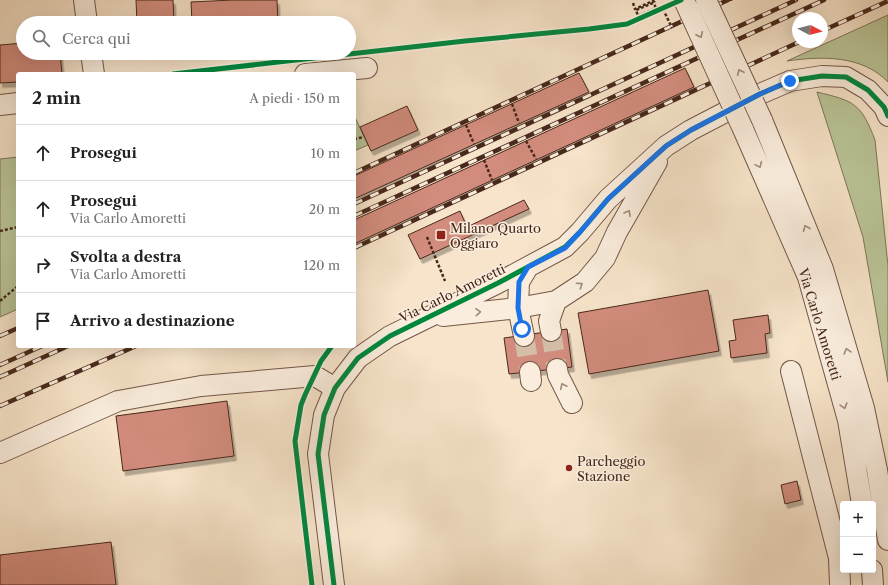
<!DOCTYPE html>
<html lang="it">
<meta charset="utf-8">
<style>
:root{--surface:#fff;--page:#f6f6f6;--text:#222;--muted:#767676;--line:#e0e0e0}
body{margin:0;font-family:"Libre Caslon Text",serif;background:var(--page);color:var(--text)}
.controls{position:absolute;right:12px;bottom:12px;display:grid;overflow:hidden;border-radius:4px;box-shadow:0 4px 16px #0002}
.controls button{width:36px;height:36px;display:grid;place-items:center;padding:0;border:0;border-bottom:1px solid var(--line);background:var(--surface);color:var(--text);font:20px sans-serif}
.compass{position:absolute;left:792px;top:12px;width:36px;height:36px;border-radius:50%;background:var(--surface);box-shadow:0 4px 16px #0002;rotate:97deg}
.stop{position:absolute;width:12px;height:12px;margin:-9px;border:3px solid #1a73e8;border-radius:50%;background:#fff}
.stop.end{background:#1a73e8;border-color:#fff;box-shadow:0 1px 4px #0008}
.list{margin:0;padding:0;list-style:none}
h2{display:flex;justify-content:space-between;align-items:center;height:52px;margin:0;padding:0 16px;font-size:17px}
h2 small{font-size:13px;font-weight:400;color:var(--muted)}
.list li{display:grid;grid-template-columns:26px 1fr auto;gap:12px;align-items:center;box-sizing:border-box;height:56px;padding:0 16px;border-top:1px solid var(--line)}
.list b{display:block;font-size:15px;white-space:nowrap}
.list p{margin:0;font-size:13px;white-space:nowrap;color:var(--muted)}
.list em{font-size:13px;font-style:normal;color:var(--muted)}
.icon{flex:none;width:22px;height:22px;fill:none;stroke:currentColor;stroke-width:2;stroke-linecap:round;stroke-linejoin:round}
.map{position:relative;flex:none;width:888px;height:585px;overflow:hidden}
.search{position:absolute;background:var(--surface);box-shadow:0 4px 16px #0002;left:16px;top:16px;width:340px;height:44px;display:flex;align-items:center;gap:10px;box-sizing:border-box;padding:0 14px;border-radius:22px;color:var(--muted);font-size:15px}
.panel{position:absolute;background:var(--surface);box-shadow:0 4px 16px #0002;left:16px;top:72px;width:340px;height:276px;border-radius:4px}
.map>svg:first-child{display:block}
.green{fill:#bac598;stroke:#81765a}
.building{fill:#d28c7d;stroke:#48281b;filter:url(#shadow)}
.lines{fill:none;stroke-linecap:round;stroke-linejoin:round}
.minor-tunnel{stroke:#d4bea7;stroke-width:20;stroke-dasharray:20 10;stroke-linecap:butt}
.minor-casing{stroke:#745747;stroke-width:22}
.path{stroke:#48281b;stroke-width:2.5;stroke-dasharray:3 2;stroke-linecap:butt}
.minor{stroke:#faeddd;stroke-width:20}
.rail-casing{stroke:#48281b;stroke-width:4.5}
.rail{stroke:#faeddd;stroke-width:3;stroke-dasharray:9;stroke-linecap:butt}
.minor-bridge-casing{stroke:#745747;stroke-width:22;stroke-linecap:butt}
.path-bridge{stroke:#48281b;stroke-width:2.5;stroke-dasharray:3 2;stroke-linecap:butt}
.minor-bridge{stroke:#faeddd;stroke-width:20}
.cycleway-casing{stroke:#faeddd;stroke-width:8}
.cycleway{stroke:#00873e;stroke-width:5}
.oneway{stroke:#a18a7c}
.route{stroke:#1a73e8;stroke-width:5}
.poi-dot{fill:#8f2418;stroke:#faeddd;stroke-width:1.5}
.labels{text-anchor:middle;stroke-width:3;stroke-linejoin:round;paint-order:stroke}
.poi-label{font-size:13px;fill:#48281b;stroke:#faeddd;text-anchor:start}
.street-label{font-size:13px;fill:#48281b;stroke:#faeddd}
</style>
<div class="map">
<svg width="888" height="585" viewBox="0 0 888 585">
<defs>
<filter id="shadow"><feDropShadow dx="2.5" dy="4.5" stdDeviation="0" flood-color="#0004"/></filter>
</defs>
<rect width="100%" height="100%" fill="#f7e4ca"/>
<filter id="stains"><feTurbulence type="fractalNoise" baseFrequency=".005" numOctaves="4"/><feColorMatrix values="0 0 0 0 .2 0 0 0 0 .09 0 0 0 0 .02 0 0 0 .5 -.17"/></filter>
<radialGradient id="worn" r=".72"><stop offset=".6" stop-color="#630" stop-opacity="0"/><stop offset="1" stop-color="#630" stop-opacity=".3"/></radialGradient>
<path class="green" d="M888,15V82C862,55 822,56 787,61Z
M817,92C854,101 861,103 875,140L888,266V382L863,237Z
M354,115L368,145L354,151Z
M18,157V309L0,317V159Z"/>
<path class="building" d="M136,0H173L174,23H137Z
M233,0H277L278,23H192L191,2Z
M23,43V53H60L62,74H18V82L0,83V45Z
M685,68L694,87L354,244V220Z
M579,73L589,92L354,199V176Z
M407,106L418,130L371,151L360,127Z
M524,200L529,209L420,259L408,235L460,211L467,227Z
M708,290L719,351L589,374L578,313Z
M768,315L770,333L765,334L767,353L731,358L729,341L736,340L733,320Z
M567,329L572,367L509,374L504,338Z
M227,401L234,456L123,471L116,416Z
M797,481L801,500L785,504L781,485Z
M111,542L116,585H0V555Z"/>
<g class="lines">
<path class="minor-tunnel" d="M551,331L557,369
M524,336L530,372"/>
<defs>
<path id="minor" d="M84,0L87,23
M91,53L94,74
M305,74L367,68
M0,105L18,103
M762,120L823,269L864,408L877,470L888,540
M743,129L808,277L848,420L862,504
M443,316L518,308L556,301L585,282L605,258L617,232L657,162
M551,331L549,321L556,301
M524,336L518,308L519,282L528,267
M557,369L558,375L572,403
M791,371L839,558L840,585
M530,372L531,381
M0,453L118,401L201,386L315,376L335,388
M872,570L873,585
M334,585L318,454L324,415L335,388L358,358L390,336L498,283L565,247L580,232L608,199L666,146L691,130L760,94L790,81L822,76L846,77L868,90L884,107L888,116"/>
</defs>
<use href="#minor" class="minor-casing"/>
<path class="path" d="M731,0V1
M633,3L635,9L653,1L656,8L638,16L636,10L653,3L655,1
M512,104L519,123
M466,125L474,144
M354,139L364,137
M526,141L536,159
M484,160L492,180
M0,231L18,227
M427,237L445,281
M0,301L18,286"/>
<use href="#minor" class="minor"/>
<defs>
<path id="rail" d="M822,31L888,1
M354,173L728,0
M354,204L796,0
M354,216L824,0
M354,248L799,42
M0,336L18,328
M0,365L42,346
M0,377L68,346
M0,406L136,346"/>
</defs>
<use href="#rail" class="rail-casing"/>
<use href="#rail" class="rail"/>
<defs>
<path id="minor-bridge" d="M684,0L743,129
M706,0L762,120"/>
</defs>
<use href="#minor-bridge" class="minor-bridge-casing"/>
<path class="path-bridge" d="M663,9L672,28"/>
<use href="#minor-bridge" class="minor-bridge"/>
<defs>
<path id="cycleway" d="M173,74L465,41L589,29L627,24L681,0
M312,585L295,441L301,405L305,395L321,361L332,346
M334,585L318,454L324,415L335,388L358,358L390,336L498,283L565,247L580,232L608,199L666,146L691,130L760,94L790,81L822,76L846,77L868,90L884,107L888,116"/>
</defs>
<use href="#cycleway" class="cycleway-casing"/>
<use href="#cycleway" class="cycleway"/>
</g>
<defs><path id="oneway-chevron" d="M-2-3.5L2.5 0L-2 3.5" fill="none" stroke-width="1.6" stroke-linecap="round" stroke-linejoin="round"/></defs>
<g class="oneway">
<use href="#oneway-chevron" transform="translate(700 35) rotate(65)"/>
<use href="#oneway-chevron" transform="translate(740 72) rotate(-115)"/>
<use href="#oneway-chevron" transform="translate(759 165) rotate(66)"/>
<use href="#oneway-chevron" transform="translate(628 213) rotate(-61)"/>
<use href="#oneway-chevron" transform="translate(806 228) rotate(-112)"/>
<use href="#oneway-chevron" transform="translate(580 285) rotate(-34)"/>
<use href="#oneway-chevron" transform="translate(478 312) rotate(-4)"/>
<use href="#oneway-chevron" transform="translate(847 351) rotate(-106)"/>
<use href="#oneway-chevron" transform="translate(563 386) rotate(-116)"/>
<use href="#oneway-chevron" transform="translate(844 406) rotate(74)"/>
</g>
<g class="lines">
<path class="route" d="M522,329L518,308L519,282L528,267L565,248L580,232L608,199L666,146L691,130L760,94L790,81"/>
</g>
<g class="poi-dot">
<rect x="436" y="230" width="10" height="10" rx="2"/>
<circle cx="569" cy="468" r="4"/>
</g>
<g class="labels">
<g class="poi-label">
<text x="450" y="233">Milano Quarto<tspan x="450" dy="15">Oggiaro</tspan></text>
<text x="577" y="466">Parcheggio<tspan x="577" dy="15">Stazione</tspan></text>
</g>
<g class="street-label">
<text transform="translate(452 293) rotate(-26)" y="5">Via Carlo Amoretti</text>
<text transform="translate(820 324) rotate(73)" y="5">Via Carlo Amoretti</text>
</g>
</g>
<rect width="100%" height="100%" filter="url(#stains)"/>
<rect width="100%" height="100%" fill="url(#worn)"/>
</svg>
<div class="controls">
<button>+</button>
<button>−</button>
</div>
<svg class="compass" viewBox="-18 -18 36 36"><path d="M0-13l5 13h-10z" fill="#e53935"/><path d="M0 13l5-13h-10z" fill="#767676"/></svg>
<div class="stop" style="left:522px;top:329px"></div>
<div class="stop end" style="left:790px;top:81px"></div>
<div class="search"><svg class="icon" aria-label="search" viewBox="0 0 24 24"><circle cx="10" cy="10" r="6"/><path d="M15 15l6 6"/></svg>Cerca qui</div>
<section class="panel">
<h2>2 min<small>A piedi · 150 m</small></h2>
<ul class="list">
<li><svg class="icon" aria-label="ahead" viewBox="0 0 24 24"><path d="M12 20V5M6 11l6-6 6 6"/></svg><div><b>Prosegui</b></div><em>10 m</em></li>
<li><svg class="icon" aria-label="ahead" viewBox="0 0 24 24"><path d="M12 20V5M6 11l6-6 6 6"/></svg><div><b>Prosegui</b><p>Via Carlo Amoretti</p></div><em>20 m</em></li>
<li><svg class="icon" aria-label="right" viewBox="0 0 24 24"><path d="M7 20v-9h11M14 6l5 5-5 5"/></svg><div><b>Svolta a destra</b><p>Via Carlo Amoretti</p></div><em>120 m</em></li>
<li><svg class="icon" aria-label="arrive" viewBox="0 0 24 24"><path d="M6 21V4h12l-3 4 3 4H6"/></svg><div><b>Arrivo a destinazione</b></div></li>
</ul>
</section>
</div>
